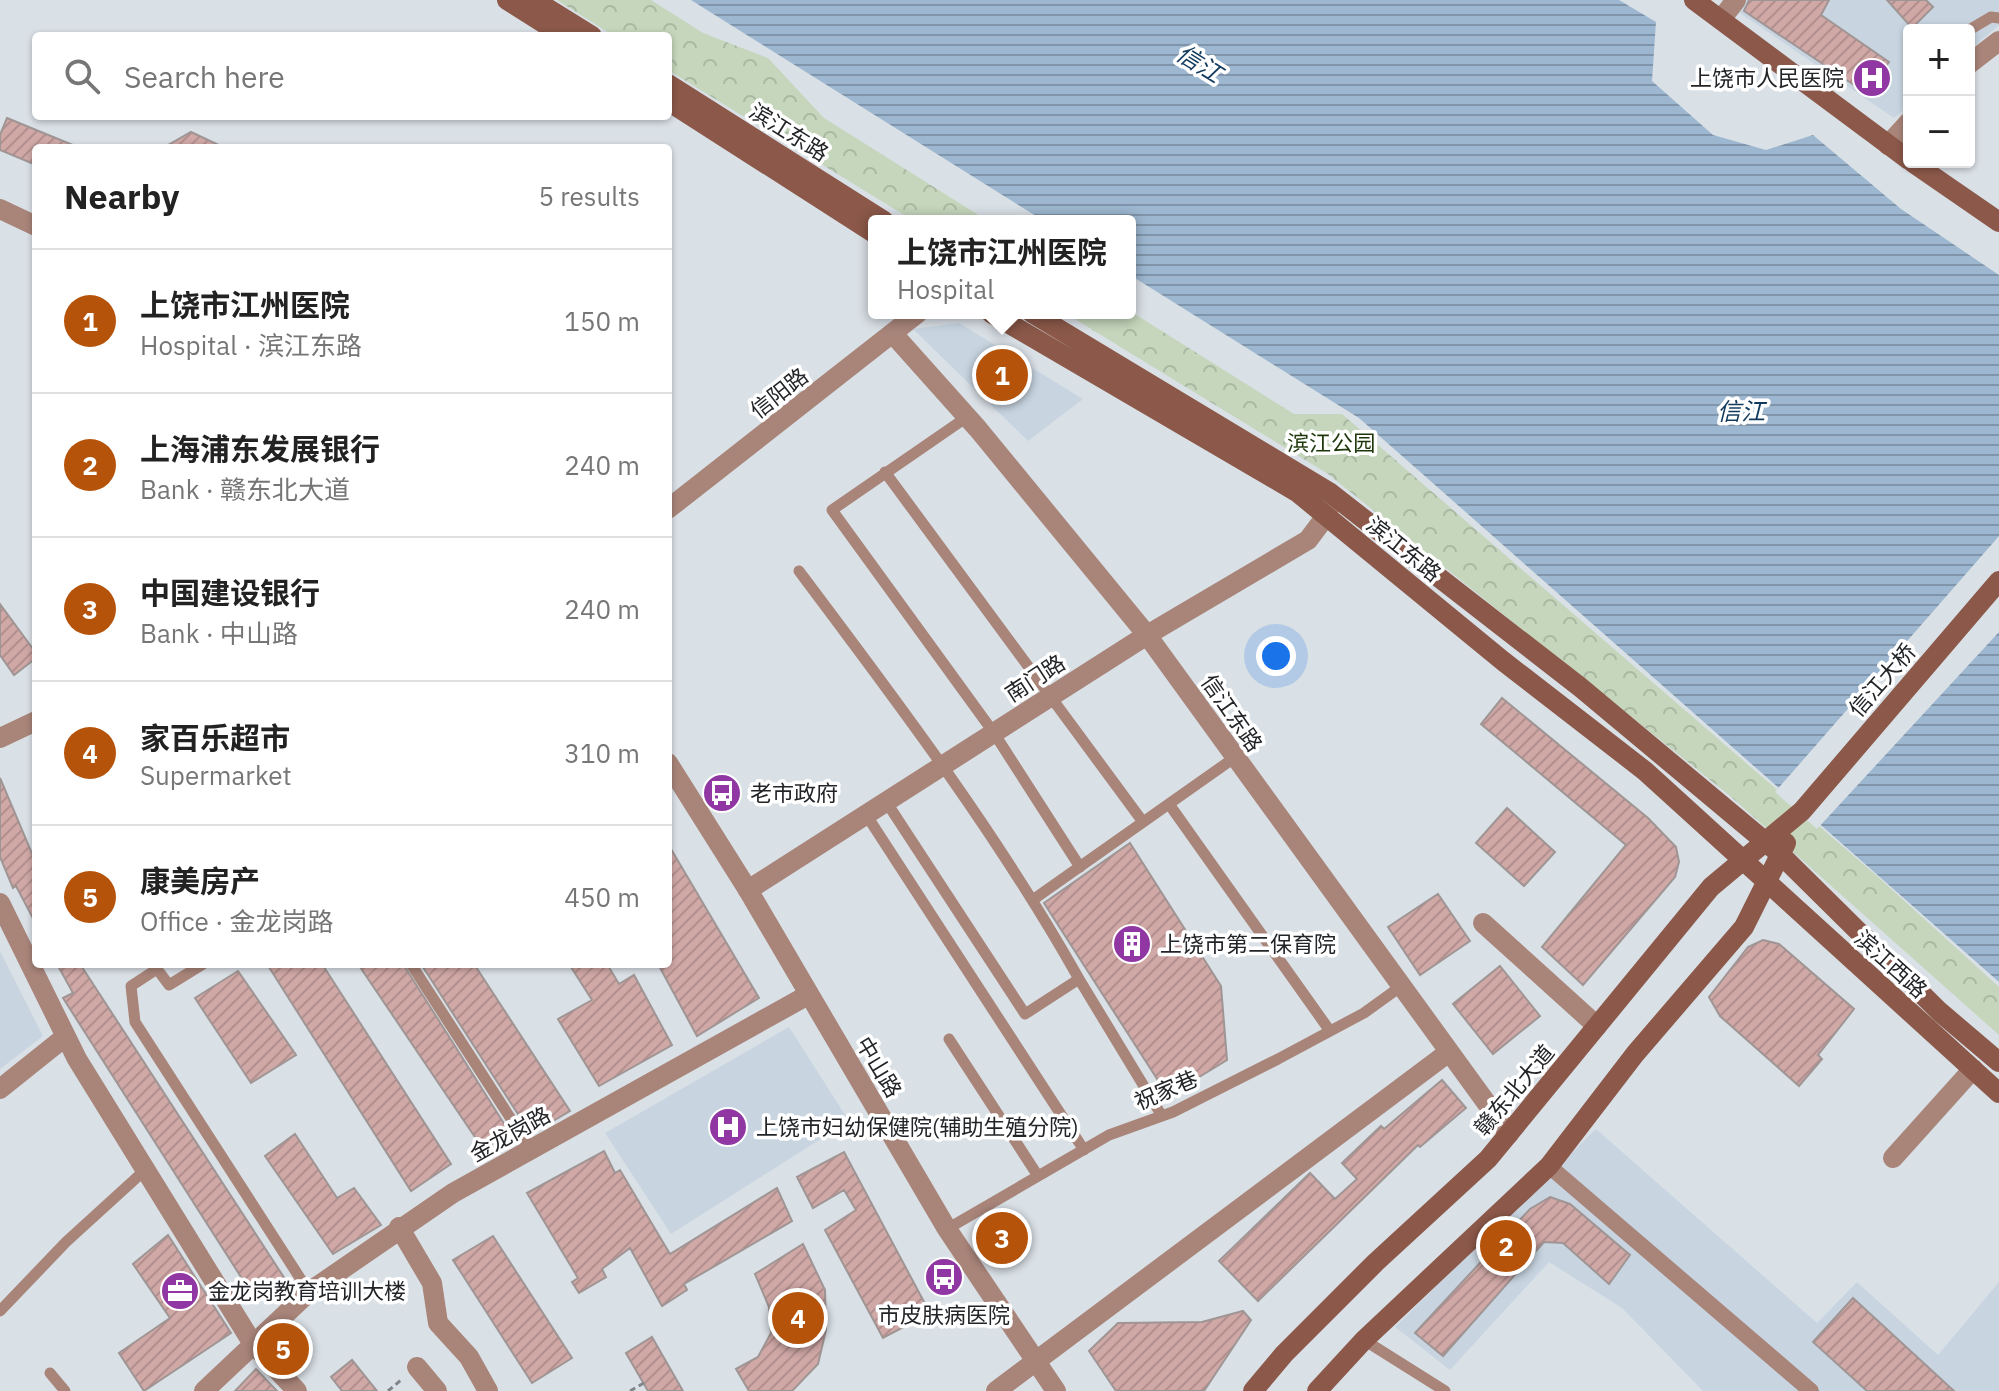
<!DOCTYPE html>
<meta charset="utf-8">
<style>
:root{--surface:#fff;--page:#f6f6f6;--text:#222;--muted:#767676;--line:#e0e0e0;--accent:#b45309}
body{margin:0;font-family:"IBM Plex Sans","Noto Sans SC",sans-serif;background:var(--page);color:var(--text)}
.controls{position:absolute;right:24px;top:24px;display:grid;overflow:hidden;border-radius:8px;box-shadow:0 2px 6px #0004}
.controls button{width:72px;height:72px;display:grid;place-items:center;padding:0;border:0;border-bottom:2px solid var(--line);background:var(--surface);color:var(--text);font:40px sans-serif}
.you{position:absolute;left:1276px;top:656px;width:28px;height:28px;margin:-20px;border:6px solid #fff;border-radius:50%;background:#1a73e8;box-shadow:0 0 0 12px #1a73e833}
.badge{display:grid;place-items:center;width:52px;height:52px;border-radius:50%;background:var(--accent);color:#fff;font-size:26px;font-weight:700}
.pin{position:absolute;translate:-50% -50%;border:4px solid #fff;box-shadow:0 2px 8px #0006}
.popup{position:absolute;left:868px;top:215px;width:268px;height:104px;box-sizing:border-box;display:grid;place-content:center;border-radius:8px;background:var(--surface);filter:drop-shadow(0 2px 6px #0005);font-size:26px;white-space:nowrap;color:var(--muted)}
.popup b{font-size:30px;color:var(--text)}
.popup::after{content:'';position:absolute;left:50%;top:100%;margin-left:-16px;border:16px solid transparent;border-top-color:var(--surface)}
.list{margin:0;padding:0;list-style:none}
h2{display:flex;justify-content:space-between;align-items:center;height:104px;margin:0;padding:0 32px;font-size:34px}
h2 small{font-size:26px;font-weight:400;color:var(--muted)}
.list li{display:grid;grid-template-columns:52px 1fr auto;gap:24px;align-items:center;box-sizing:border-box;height:144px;padding:0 32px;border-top:2px solid var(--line)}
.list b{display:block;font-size:30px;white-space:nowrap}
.list p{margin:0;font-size:26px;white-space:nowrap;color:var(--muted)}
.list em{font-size:26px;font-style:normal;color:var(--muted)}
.icon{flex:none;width:44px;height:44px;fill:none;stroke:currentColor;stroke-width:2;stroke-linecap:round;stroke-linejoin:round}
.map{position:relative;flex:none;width:1999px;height:1391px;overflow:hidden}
.search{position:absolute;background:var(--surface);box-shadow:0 2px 6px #0004;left:32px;top:32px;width:640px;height:88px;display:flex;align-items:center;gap:20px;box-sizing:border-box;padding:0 28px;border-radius:8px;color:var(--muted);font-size:30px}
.panel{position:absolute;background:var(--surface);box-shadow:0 2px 6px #0004;left:32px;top:144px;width:640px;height:824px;border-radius:8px}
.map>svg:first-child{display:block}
.built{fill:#c8d5e1}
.park{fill:url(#park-crowns)}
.water{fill:url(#water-rules)}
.pier{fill:#d9e0e6}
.building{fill:url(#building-hatch);stroke:#9f9594;stroke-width:2}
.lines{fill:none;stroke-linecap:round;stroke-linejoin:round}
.path{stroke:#81858a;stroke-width:3;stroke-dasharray:6 4;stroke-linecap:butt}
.service{stroke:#a88479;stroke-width:11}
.pedestrian{stroke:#a88479;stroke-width:16}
.minor{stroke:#a88479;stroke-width:20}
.tertiary{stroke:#a88479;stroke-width:20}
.secondary{stroke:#8b5849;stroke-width:20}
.labels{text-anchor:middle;stroke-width:7;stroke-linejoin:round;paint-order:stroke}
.poi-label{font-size:22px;fill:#222427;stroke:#fff;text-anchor:start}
.street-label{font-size:22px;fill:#222427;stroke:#fff}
.park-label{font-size:22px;fill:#1e370a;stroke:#fff}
.water-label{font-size:24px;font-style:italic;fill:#113a5d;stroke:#fff}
</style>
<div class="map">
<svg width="1999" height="1391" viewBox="0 0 1999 1391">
<defs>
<pattern id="park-crowns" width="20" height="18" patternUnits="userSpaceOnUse" patternTransform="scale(2)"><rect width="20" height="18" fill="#c5d6bc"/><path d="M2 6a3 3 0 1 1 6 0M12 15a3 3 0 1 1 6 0" fill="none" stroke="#a9b8a2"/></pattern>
<pattern id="water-rules" width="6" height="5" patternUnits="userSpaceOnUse" patternTransform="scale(2)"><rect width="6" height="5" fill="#9db7d0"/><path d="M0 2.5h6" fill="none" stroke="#8095a9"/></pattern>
<pattern id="building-hatch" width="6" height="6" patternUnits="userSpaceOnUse" patternTransform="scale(2)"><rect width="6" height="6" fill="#d0a8a6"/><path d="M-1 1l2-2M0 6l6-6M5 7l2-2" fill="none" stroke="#b2908f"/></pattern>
</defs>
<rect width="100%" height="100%" fill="#d9e0e6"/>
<path class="built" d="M1721,0H1999V25L1969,51V30H1909V105L1894,118Z
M959,323L1083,399L1028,441L913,329Z
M0,951L43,1036L0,1069Z
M789,1027L849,1121L671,1234L605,1133Z
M1596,1129L1817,1323L1857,1282L1938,1355L1999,1282V1391H1703L1622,1308L1549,1262L1450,1370L1395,1327Z"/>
<path class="park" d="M557,0H651L703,33L768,58L824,118L988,221H914L668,70V36H614Z
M1130,311L1294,414H1342L1878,877L1999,987V1035L1729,795L1328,474L1065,313Z"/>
<path class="water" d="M691,0H1619L1656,22L1652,81L1713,135L1766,150L1813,135L1901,209L1999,275V982L1359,418L1130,275V221H1044Z"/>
<path class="pier" d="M1999,536V632L1817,829L1775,792Z"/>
<path class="building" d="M1749,0H1829L1821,15L1889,62L1866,93L1744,11Z
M1887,0H1926L1933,7L1912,28Z
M7,118L80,148H36V165L0,150V135Z
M191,132L225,148H163Z
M0,604L36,653V658L14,675L0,655Z
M1502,698L1648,818L1676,847L1679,862L1675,877L1583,985L1542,947L1626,845L1481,724Z
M0,778L36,863V924L16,886L13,888L0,857Z
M1507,808L1555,852L1524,886L1476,843Z
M1130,843L1221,986L1227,1060L1168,1096L1044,903Z
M668,844L759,998L697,1036L658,964H668Z
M1438,894L1470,941L1420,975L1388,927Z
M1763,940L1779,944L1854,1009L1818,1055L1822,1059L1799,1086L1720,1016L1709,997L1748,947Z
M57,964H80L285,1279L255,1299L63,998L73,993Z
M267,964H322L451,1164L411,1191Z
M358,964H403L510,1133L483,1149Z
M421,964H474L570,1111L543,1127L537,1118L525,1125Z
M569,964H607L619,984L634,975L672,1045L599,1086L558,1019L592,1000Z
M1500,966L1540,1016L1493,1054L1453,1004Z
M238,971L296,1055L251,1083L195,998Z
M1442,1080L1466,1108L1420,1147L1418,1145L1258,1301L1219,1261L1310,1173L1335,1199L1357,1179L1342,1163L1381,1126L1384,1129Z
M295,1134L337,1198L354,1188L381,1225L333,1254L265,1156Z
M604,1151L615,1173L620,1170L670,1254L777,1188L792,1221L684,1284L687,1290L662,1306L630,1248L602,1269L606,1277L579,1293L572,1282L578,1278L527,1193Z
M844,1152L930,1313L883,1338L825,1230L856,1210L844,1190L813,1208L797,1177Z
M1550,1197L1570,1204L1630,1255L1609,1284L1563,1243L1544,1242L1443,1356L1415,1333L1530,1209Z
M168,1235L231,1333L144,1391L119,1353L170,1318L133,1264Z
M493,1236L572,1358L532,1383L453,1260Z
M803,1244L825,1290L826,1330L818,1364L792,1391H749L736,1369L758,1357L771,1333L769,1307L755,1274Z
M1853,1298L1954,1391H1867L1813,1342Z
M1243,1311L1251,1320L1204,1391H1116L1089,1351L1118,1323L1202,1322Z
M652,1337L683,1391H648L626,1353Z
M352,1360L377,1391H342L331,1377Z
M256,1369L277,1391H235Z"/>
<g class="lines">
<path class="path" d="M388,1391L401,1380
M630,1391L644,1383"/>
<path class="service" d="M1969,30L1991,17L1999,18
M967,417L832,510L994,733L1080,867
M885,472L1143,822
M799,571C899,704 998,835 1079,979L1025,1014L887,803
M1169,804L1330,1031
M867,816L1084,1150
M1034,899L1234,758
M203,964L169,985L157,969L131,986L135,1022L309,1292
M411,964L531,1150
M1079,979L1162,1116
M949,1039L1038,1176
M947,1229L1109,1135L1173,1112L1278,1059L1364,1013L1400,987
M0,1311L66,1242L145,1170
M1364,1340L1445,1391
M50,1373L65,1391"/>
<path class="pedestrian" d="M1549,1166L1811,1391"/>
<path class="minor" d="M1722,18L1736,0
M1969,64L1999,41
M1888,145L1909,122
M894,335L978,429L1147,635L1509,1134
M668,509L918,313
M0,738L36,721
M748,890L1147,635L1308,540L1326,516L1332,500
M0,903L77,1059L253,1344L297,1391
M1483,923L1597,1026
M0,1089L65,1037
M1893,1158L1973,1069
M399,1227L432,1283L438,1323L469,1357L488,1391
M417,1367L437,1391
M204,1391L309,1292L453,1193L808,995
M996,1391L1449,1052"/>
<path class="tertiary" d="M0,209L36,226
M668,763L748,890L947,1229L1056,1391"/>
<path class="secondary" d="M507,0L564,36
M534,0L592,36
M1694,0L1909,160
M668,84L884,221
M668,101L874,233
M1912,162L1999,222
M991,313L1297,492L1503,661L1645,771L1999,1093
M1032,313L1329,492L1580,687L1780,854L1940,1012L1999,1062
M1253,1391L1284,1354L1376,1262L1488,1159L1711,887L1802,811L1999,581
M1317,1391L1364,1340L1549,1166L1635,1054L1744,927L1786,843"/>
</g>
<defs>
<symbol id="hospital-disc" viewBox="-11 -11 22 22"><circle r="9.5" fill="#9037a3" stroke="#fff"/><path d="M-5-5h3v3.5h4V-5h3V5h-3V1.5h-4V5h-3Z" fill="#fff"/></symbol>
<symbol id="bus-disc" viewBox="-11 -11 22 22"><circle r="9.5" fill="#9037a3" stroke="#fff"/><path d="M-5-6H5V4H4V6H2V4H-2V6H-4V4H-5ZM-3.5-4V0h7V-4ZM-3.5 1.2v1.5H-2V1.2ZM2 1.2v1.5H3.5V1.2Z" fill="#fff"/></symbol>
<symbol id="building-disc" viewBox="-11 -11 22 22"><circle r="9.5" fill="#9037a3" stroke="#fff"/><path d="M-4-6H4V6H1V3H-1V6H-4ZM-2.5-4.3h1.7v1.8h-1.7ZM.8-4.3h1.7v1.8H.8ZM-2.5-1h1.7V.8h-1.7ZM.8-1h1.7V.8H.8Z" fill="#fff"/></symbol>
<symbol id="office-disc" viewBox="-11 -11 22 22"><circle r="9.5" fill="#9037a3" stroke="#fff"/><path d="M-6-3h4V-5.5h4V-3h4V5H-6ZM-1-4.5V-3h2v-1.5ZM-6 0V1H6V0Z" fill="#fff"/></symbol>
</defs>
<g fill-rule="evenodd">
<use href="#hospital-disc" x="1850" y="56" width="44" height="44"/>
<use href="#bus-disc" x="700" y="771" width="44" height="44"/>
<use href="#building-disc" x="1110" y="922" width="44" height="44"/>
<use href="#hospital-disc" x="706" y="1105" width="44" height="44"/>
<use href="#bus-disc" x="922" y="1255" width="44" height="44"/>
<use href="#office-disc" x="158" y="1269" width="44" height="44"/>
</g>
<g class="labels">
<g class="poi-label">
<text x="1844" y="86" text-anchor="end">上饶市人民医院</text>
<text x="750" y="801">老市政府</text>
<text x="1160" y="952">上饶市第二保育院</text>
<text x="756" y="1135">上饶市妇幼保健院(辅助生殖分院)</text>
<text x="208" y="1299">金龙岗教育培训大楼</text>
<text x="944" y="1323" text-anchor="middle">市皮肤病医院</text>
</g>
<g class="street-label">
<text transform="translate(789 132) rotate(32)" y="8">滨江东路</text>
<text transform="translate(779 393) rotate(-38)" y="8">信阳路</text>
<text transform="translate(1404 549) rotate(39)" y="8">滨江东路</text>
<text transform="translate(1035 678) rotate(-33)" y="8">南门路</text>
<text transform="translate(1882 680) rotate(-49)" y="8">信江大桥</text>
<text transform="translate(1232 713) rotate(55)" y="8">信江东路</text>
<text transform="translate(1891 964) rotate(42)" y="8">滨江西路</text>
<text transform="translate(879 1067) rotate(59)" y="8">中山路</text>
<text transform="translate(1166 1090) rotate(-23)" y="8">祝家巷</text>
<text transform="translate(1514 1090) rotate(-50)" y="8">赣东北大道</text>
<text transform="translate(510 1134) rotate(-29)" y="8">金龙岗路</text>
</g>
<g class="park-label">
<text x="1331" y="451">滨江公园</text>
</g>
<g class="water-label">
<text transform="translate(1199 64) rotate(32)" y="8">信江</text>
<text x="1741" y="420">信江</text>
</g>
</g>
</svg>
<div class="controls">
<button>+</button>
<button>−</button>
</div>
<div class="you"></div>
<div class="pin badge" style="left:1002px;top:375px">1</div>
<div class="popup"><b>上饶市江州医院</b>Hospital</div>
<div class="pin badge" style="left:1506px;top:1246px">2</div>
<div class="pin badge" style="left:1002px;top:1238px">3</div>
<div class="pin badge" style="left:798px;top:1318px">4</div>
<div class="pin badge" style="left:283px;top:1349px">5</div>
<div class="search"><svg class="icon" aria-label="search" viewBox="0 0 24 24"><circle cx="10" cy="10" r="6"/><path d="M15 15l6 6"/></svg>Search here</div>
<section class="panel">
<h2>Nearby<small>5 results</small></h2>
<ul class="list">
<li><span class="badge">1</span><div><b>上饶市江州医院</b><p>Hospital · 滨江东路</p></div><em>150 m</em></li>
<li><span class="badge">2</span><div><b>上海浦东发展银行</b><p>Bank · 赣东北大道</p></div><em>240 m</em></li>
<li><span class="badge">3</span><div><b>中国建设银行</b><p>Bank · 中山路</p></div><em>240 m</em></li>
<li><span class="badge">4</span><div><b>家百乐超市</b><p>Supermarket</p></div><em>310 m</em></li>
<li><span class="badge">5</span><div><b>康美房产</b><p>Office · 金龙岗路</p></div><em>450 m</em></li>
</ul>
</section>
</div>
